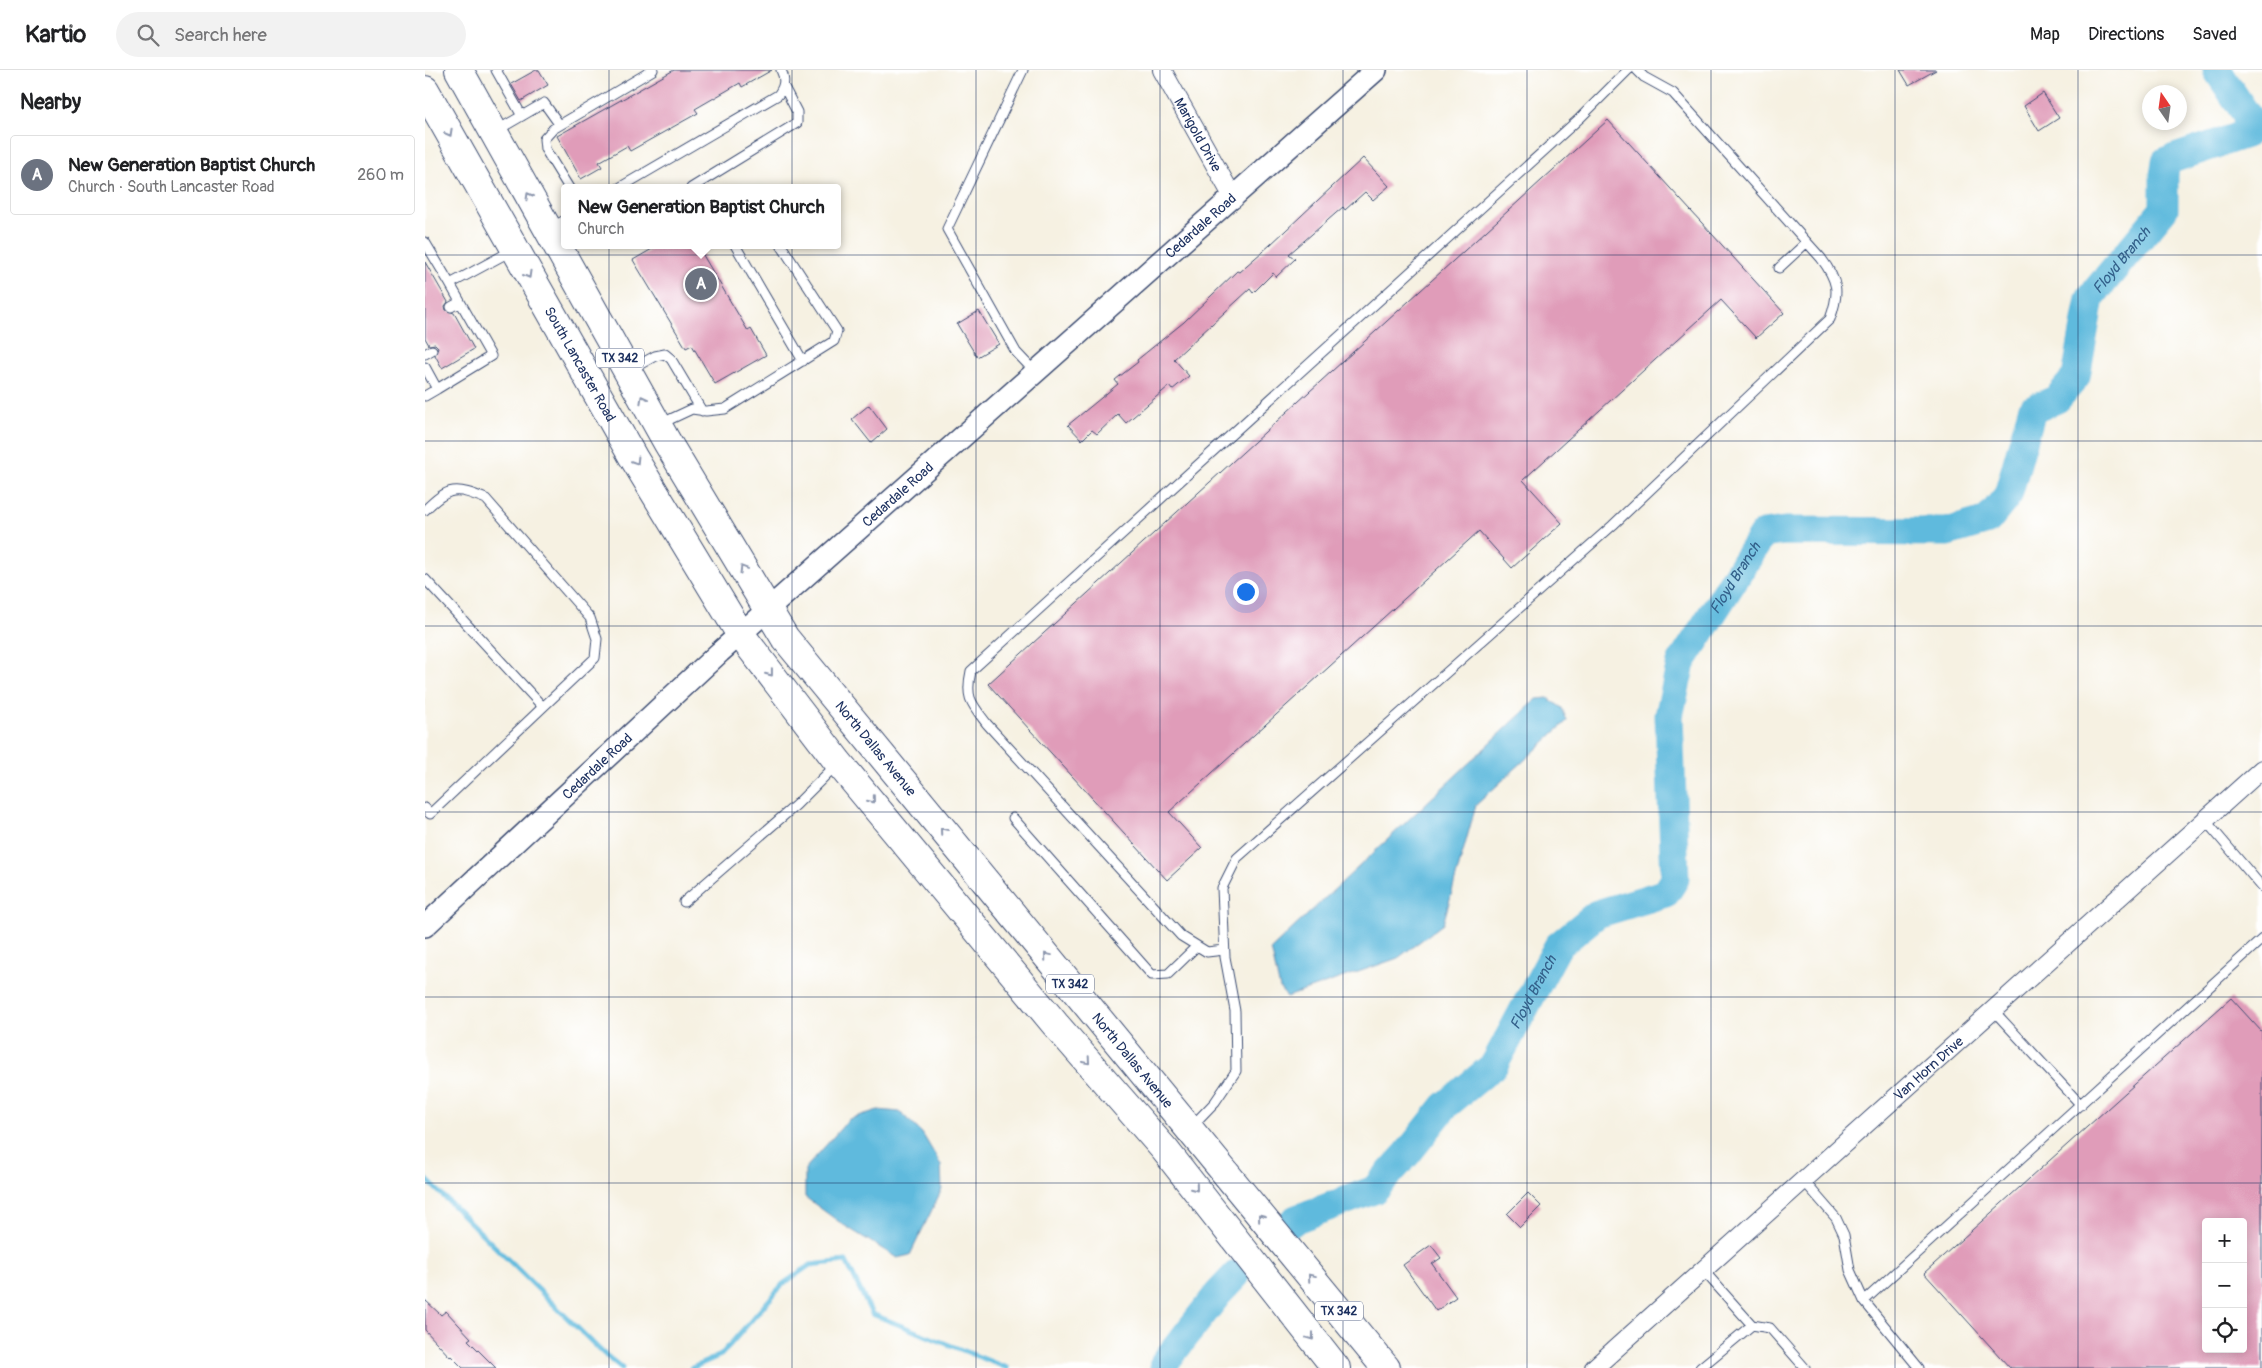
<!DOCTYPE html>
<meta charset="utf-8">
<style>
:root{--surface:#fff;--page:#f2f2f2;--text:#202124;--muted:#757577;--line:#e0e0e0;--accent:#1f6fb2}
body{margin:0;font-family:Pangolin,sans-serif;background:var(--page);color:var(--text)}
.controls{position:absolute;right:15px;bottom:15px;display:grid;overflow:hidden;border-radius:5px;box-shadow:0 2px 12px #0003}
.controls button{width:45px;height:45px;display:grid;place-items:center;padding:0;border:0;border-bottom:1px solid var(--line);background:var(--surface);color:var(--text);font:25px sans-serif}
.compass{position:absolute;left:1717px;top:15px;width:45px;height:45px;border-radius:50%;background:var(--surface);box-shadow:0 2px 12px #0003;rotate:347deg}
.you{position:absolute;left:820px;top:521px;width:18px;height:18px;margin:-12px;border:4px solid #fff;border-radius:50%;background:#1a73e8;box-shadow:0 0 0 8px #1a73e833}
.badge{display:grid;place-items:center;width:32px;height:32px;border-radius:50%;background:var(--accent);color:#fff;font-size:16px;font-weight:700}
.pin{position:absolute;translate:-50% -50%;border:2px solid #fff;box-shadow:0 1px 5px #0006}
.popup{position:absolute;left:136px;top:114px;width:280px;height:65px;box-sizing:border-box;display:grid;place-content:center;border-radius:5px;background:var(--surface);filter:drop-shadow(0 1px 4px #0005);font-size:16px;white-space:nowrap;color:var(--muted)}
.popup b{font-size:19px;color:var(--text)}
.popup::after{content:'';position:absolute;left:50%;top:100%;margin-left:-10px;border:10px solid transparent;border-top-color:var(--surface)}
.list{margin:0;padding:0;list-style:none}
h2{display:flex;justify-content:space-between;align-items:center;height:65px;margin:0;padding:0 20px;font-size:21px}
h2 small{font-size:16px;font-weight:400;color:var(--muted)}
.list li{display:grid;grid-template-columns:32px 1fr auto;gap:15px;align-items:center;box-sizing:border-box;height:80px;margin:0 10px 10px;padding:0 10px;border:1px solid var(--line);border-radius:5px}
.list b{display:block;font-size:19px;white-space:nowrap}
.list p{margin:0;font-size:16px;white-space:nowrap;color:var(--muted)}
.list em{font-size:16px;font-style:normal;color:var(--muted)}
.icon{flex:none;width:28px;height:28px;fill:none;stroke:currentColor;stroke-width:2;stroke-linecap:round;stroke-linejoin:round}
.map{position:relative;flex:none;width:1837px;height:1298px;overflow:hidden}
header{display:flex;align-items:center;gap:30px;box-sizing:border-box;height:70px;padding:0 25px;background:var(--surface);border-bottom:1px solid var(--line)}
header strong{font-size:24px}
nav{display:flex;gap:28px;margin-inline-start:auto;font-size:18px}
.search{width:350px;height:45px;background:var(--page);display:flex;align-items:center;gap:12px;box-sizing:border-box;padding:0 18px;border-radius:28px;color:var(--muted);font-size:19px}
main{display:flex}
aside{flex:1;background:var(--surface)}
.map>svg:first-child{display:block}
.water{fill:#5fbadd;stroke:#3d749e}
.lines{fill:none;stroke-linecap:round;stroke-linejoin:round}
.stream{stroke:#5fbadd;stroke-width:5}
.river{stroke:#5fbadd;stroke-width:29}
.building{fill:#e09cb9;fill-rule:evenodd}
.service-casing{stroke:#3c4c72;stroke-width:11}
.minor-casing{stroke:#3c4c72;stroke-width:20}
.tertiary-casing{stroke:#3c4c72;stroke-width:24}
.primary-casing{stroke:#3c4c72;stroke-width:30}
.service{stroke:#fff;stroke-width:9}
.minor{stroke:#fff;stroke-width:18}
.tertiary{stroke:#fff;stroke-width:21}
.primary{stroke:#fff;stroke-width:28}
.oneway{stroke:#8d97ae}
.grid{fill:none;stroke:#1b2f5e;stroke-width:1;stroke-opacity:0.55}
.labels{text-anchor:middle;stroke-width:4.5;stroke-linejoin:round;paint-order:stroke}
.shield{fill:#fff;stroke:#5f6d8e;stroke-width:1}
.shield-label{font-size:12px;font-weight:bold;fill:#1b2f5e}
.street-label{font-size:14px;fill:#1b2f5e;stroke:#fff}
.water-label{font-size:15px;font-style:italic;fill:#33608a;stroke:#fff}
</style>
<header>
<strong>Kartio</strong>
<div class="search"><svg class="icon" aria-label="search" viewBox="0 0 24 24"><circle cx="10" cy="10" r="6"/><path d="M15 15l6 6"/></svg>Search here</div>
<nav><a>Map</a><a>Directions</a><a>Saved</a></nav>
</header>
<main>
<aside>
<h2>Nearby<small></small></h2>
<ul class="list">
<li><span class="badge" style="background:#6b7280">A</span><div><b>New Generation Baptist Church</b><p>Church · South Lancaster Road</p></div><em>260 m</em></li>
</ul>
</aside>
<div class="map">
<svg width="1837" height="1298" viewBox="0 0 1837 1298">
<rect width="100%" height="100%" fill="#fff"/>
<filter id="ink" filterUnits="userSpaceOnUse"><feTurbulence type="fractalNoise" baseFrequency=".02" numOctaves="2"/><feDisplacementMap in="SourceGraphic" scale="10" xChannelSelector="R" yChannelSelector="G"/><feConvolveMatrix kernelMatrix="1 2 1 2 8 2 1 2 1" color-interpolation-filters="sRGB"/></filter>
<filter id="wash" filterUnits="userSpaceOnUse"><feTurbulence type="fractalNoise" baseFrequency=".0096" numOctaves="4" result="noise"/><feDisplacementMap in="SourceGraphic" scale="20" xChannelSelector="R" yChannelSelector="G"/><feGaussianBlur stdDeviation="1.12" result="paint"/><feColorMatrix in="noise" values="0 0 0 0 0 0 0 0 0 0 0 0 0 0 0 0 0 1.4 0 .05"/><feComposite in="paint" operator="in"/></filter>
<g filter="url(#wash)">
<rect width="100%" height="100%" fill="#f6f1e2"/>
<path class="water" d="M1123,628L1137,638L1142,651L1051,735L1018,854L973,888L862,927L855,919L846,879L1112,629Z
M453,1040L475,1042L497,1063L516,1095L517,1119L485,1185L472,1188L417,1154L380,1127V1099L424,1049Z"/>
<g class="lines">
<path class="stream" d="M0,1108L178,1283L197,1298
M267,1298L296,1285L358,1214L385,1195L421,1191L447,1244L582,1298"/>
<g class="river">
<path id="s1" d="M866,1153L871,1149L949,1120L982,1084L1020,1036L1069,995L1133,876L1172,844L1241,823L1250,809L1244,646L1256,593L1338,464L1360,461L1522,462L1563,450L1583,425L1607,340L1632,329L1651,307L1665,228L1739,139V105L1741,91L1821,64L1823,47L1792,0"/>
<path d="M739,1298L740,1292L793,1224L811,1205"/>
</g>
</g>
<g id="blocks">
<path class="building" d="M111,0H114L123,15L96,31L86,14Z
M249,0H347L317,17L315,13L270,39L273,43L205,81L202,76L174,92L177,97L156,109L132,66Z
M1475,0H1511L1484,15Z
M1618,23L1634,48L1614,61L1599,36Z
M1183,50L1359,243L1331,268L1296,230L1098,410L1137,453L1087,498L1054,461L744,742L777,778L742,810L563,614Z
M938,88L964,116L948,130L940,122L920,140L918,137L864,184L870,189L851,207L848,203L828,223L825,219L749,289L764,306L747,320L744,316L701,353L693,344L672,364L667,360L657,370L643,355L693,314L690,310L713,292L712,290L759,252L812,201L814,202L845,175Z
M234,175H272L323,261L326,259L341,285L290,314L267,275L261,278L208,190Z
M0,192L23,232L20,236L21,240L29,243L49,279L17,298L10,285L13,277L10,274L4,275L0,268Z
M554,241L574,274L552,287L532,254Z
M444,335L462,359L446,373L427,349Z
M1806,928L1837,962V1298H1585L1499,1203ZM1781,1152H1818V1279H1781Z
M1103,1123L1116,1136L1095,1157L1082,1144Z
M1006,1175L1016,1188L1007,1194L1031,1227L1011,1241L978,1195Z
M0,1230L16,1245L21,1241L46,1268L43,1270L71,1298H38L26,1286L25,1287L0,1260Z"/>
</g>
</g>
<g filter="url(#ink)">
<use href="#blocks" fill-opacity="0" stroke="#3c4c72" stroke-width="1"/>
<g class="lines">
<defs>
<path id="service" d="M71,0L97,46
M598,0L522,159L591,282L610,302
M71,61L119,33L134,54
M144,118L120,79L119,69L128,59L228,0
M194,118L353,25C359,17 361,10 356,0
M266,118L372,53V42L359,17
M125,158L140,150
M0,172L25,214
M310,175L378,291
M1354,198L1382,172
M26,237L35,232
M0,284L7,280
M0,297L12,319L66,286L25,214L88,180
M205,300L230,286L240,284L246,289L277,341
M0,326L12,319
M235,354L267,339L281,341L300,339L409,271L412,261L356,175
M0,440C24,416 31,417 61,429L165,548L172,569L170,588L118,637
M0,509L118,637L5,744L0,738
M588,748L727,905L743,904L772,876
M1780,750L1837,817
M259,832L371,735L412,694
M799,880L782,882L756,866L562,654C546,633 540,628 546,601L1155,48L1203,0
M1568,940L1656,1035
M766,1057L790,1032L811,1001L810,941L800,887L797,818L812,788L1188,455L1405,249C1415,222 1413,211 1396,188L1248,23L1219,7L1212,0
M1378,1110L1411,1148L1419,1165L1425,1200L1439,1231L1494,1298
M1278,1200L1327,1255L1345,1258L1380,1298
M1439,1231L1837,869
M1275,1298L1327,1255"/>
<g id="minor">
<path id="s2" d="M737,0L809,129"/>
<path id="s3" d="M1169,1298L1837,699"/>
</g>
<g id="tertiary">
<path id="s4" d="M0,856L295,582L951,0"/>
</g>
<g id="primary">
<path id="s5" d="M34,0L242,372L360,568L961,1298"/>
<path id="s6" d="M0,20L208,387L316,565L413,692L630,954L740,1080L911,1298"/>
</g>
</defs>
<use href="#service" class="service-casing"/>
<use href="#minor" class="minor-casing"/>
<use href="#tertiary" class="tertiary-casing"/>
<use href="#primary" class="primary-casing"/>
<use href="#service" class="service"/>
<use href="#minor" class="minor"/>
<use href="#tertiary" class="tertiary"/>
<use href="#primary" class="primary"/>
</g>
<defs><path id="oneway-chevron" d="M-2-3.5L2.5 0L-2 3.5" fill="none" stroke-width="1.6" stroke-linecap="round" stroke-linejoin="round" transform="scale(1.25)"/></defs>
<g class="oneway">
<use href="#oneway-chevron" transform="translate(24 63) rotate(61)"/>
<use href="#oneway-chevron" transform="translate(104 126) rotate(-119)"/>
<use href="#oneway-chevron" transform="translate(103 205) rotate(60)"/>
<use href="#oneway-chevron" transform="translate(218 329) rotate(-119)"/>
<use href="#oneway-chevron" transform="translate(211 391) rotate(58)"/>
<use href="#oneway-chevron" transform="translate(318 499) rotate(-121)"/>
<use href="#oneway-chevron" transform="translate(345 603) rotate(52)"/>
<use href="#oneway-chevron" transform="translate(447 730) rotate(51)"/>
<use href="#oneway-chevron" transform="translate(518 761) rotate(-130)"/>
<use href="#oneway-chevron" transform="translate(622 886) rotate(-130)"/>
<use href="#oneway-chevron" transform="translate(662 991) rotate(49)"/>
<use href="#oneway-chevron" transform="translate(770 1118) rotate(51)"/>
<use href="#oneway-chevron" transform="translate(836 1147) rotate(-129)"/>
<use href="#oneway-chevron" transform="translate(886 1207) rotate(-130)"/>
<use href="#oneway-chevron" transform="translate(886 1267) rotate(53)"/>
</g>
</g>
<path class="grid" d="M184,0V1298M367,0V1298M551,0V1298M735,0V1298M918,0V1298M1102,0V1298M1286,0V1298M1470,0V1298M1653,0V1298M0,185H1837M0,371H1837M0,556H1837M0,742H1837M0,927H1837M0,1113H1837"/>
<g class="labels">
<g class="shield">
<rect x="171" y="278.5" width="48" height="19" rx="4"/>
<rect x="621" y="904.5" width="48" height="19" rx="4"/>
<rect x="890" y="1231.5" width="48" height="19" rx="4"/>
</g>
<g class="shield-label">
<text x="195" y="292">TX 342</text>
<text x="645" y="918">TX 342</text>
<text x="914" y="1245">TX 342</text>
</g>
<g class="street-label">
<text dy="5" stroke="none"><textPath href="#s2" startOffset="74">Marigold Drive</textPath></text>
<text dy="5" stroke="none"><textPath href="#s4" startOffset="1045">Cedardale Road</textPath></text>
<text dy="5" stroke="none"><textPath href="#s6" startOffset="315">South Lancaster Road</textPath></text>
<text dy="5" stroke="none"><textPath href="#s4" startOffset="640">Cedardale Road</textPath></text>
<text dy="5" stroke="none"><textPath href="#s5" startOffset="798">North Dallas Avenue</textPath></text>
<text dy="5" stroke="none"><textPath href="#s4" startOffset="235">Cedardale Road</textPath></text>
<text dy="5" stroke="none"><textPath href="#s5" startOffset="1202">North Dallas Avenue</textPath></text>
<text dy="5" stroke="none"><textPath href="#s3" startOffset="449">Van Horn Drive</textPath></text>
</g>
<g class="water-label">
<text dy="5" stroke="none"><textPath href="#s1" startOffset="1441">Floyd Branch</textPath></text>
<text dy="5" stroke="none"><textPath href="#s1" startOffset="856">Floyd Branch</textPath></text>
<text dy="5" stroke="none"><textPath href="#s1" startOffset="346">Floyd Branch</textPath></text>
</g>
</g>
</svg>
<div class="controls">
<button>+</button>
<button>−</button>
<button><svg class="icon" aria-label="locate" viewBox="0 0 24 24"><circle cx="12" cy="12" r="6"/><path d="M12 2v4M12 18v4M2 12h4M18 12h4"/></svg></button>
</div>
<svg class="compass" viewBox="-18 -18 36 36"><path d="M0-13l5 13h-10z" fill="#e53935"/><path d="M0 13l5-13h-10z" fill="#757577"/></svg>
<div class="you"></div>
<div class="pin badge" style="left:276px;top:214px;background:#6b7280">A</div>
<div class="popup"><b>New Generation Baptist Church</b>Church</div>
</div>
</main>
